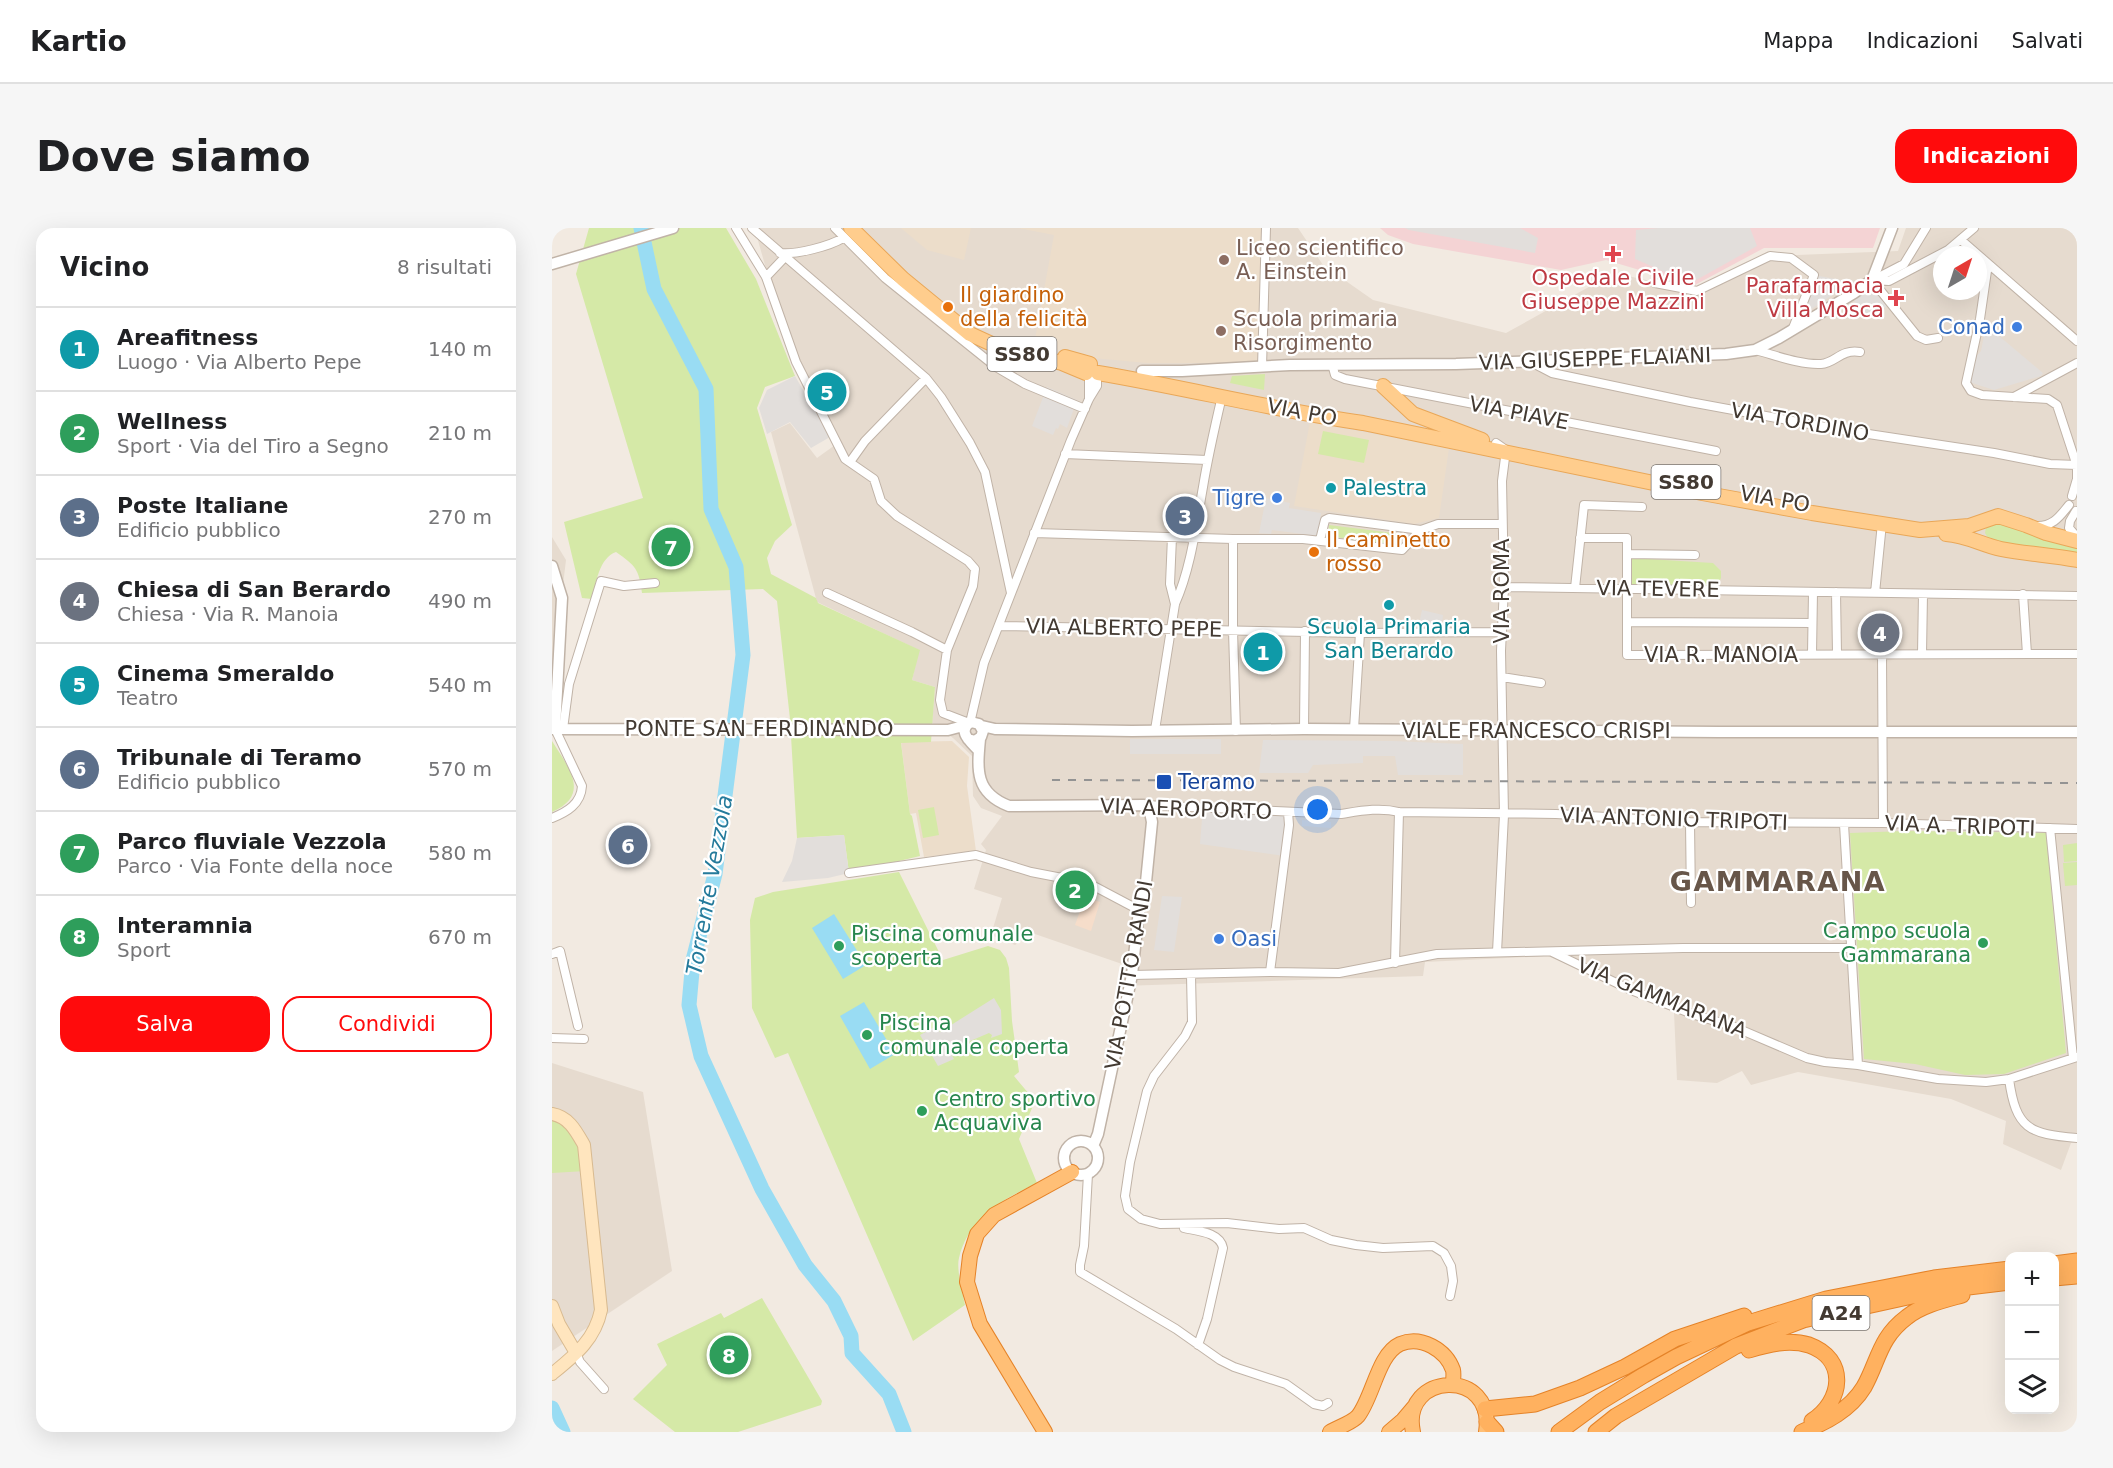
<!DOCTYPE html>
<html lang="it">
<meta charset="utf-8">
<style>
:root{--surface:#fff;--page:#f6f6f6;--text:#202124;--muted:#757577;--line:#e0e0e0;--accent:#ff0b0c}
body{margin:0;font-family:"DejaVu Sans",sans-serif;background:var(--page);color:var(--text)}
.controls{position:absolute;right:18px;bottom:18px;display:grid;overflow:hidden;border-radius:12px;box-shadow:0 6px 24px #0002}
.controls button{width:54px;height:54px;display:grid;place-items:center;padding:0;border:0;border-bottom:2px solid var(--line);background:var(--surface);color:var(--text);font:30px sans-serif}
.compass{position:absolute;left:1381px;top:18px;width:54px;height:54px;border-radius:50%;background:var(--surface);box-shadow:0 6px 24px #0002;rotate:39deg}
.you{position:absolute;left:766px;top:582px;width:21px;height:21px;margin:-15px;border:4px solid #fff;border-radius:50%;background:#1a73e8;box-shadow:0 0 0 9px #1a73e833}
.badge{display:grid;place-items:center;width:39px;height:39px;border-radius:50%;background:var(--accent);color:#fff;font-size:20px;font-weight:700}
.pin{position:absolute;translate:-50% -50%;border:3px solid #fff;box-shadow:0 2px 6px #0006}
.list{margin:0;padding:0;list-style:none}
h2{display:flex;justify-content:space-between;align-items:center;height:78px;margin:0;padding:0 24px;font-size:26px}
h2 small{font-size:20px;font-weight:400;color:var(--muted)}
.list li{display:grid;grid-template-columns:39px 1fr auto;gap:18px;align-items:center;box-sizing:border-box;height:84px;padding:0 24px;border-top:2px solid var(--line)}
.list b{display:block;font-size:22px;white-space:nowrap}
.list p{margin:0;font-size:20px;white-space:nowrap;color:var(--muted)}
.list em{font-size:20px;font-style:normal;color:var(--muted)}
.actions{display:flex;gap:12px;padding:18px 24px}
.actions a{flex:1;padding:14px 0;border:2px solid var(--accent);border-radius:18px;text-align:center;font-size:21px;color:var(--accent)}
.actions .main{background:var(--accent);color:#fff}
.icon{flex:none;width:33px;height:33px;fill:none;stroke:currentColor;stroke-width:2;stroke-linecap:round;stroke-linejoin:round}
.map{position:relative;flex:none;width:1525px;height:1204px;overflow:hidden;border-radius:18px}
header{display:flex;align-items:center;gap:36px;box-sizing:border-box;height:84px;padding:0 30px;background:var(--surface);border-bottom:2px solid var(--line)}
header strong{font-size:28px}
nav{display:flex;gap:33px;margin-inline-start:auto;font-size:21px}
.intro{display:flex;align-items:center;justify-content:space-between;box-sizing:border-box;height:144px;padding:0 36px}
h1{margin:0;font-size:42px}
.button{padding:15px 27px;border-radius:18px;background:var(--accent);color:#fff;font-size:21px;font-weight:700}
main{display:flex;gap:36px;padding:0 36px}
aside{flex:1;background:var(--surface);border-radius:18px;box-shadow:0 6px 24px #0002}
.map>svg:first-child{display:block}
.residential{fill:#e6dbcf;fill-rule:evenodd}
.commercial{fill:#f6ddca}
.education{fill:#ecddca}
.medical{fill:#f4d3d4}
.green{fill:#d5e9a7}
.parking{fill:#e2dedb}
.water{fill:#99dcf3}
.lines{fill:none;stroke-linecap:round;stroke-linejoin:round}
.river{stroke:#99dcf3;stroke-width:15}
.minor-casing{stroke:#c0b3a7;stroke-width:10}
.tertiary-casing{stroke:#c0b3a7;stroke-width:13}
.secondary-casing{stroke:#d8ba90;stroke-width:14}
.primary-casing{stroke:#e9a758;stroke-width:16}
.trunk-casing{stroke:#e58328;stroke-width:16}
.motorway-casing{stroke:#e58328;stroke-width:17}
.minor{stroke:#fff;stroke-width:8}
.tertiary{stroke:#fff;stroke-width:10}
.secondary{stroke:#ffe5be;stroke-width:12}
.primary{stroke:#ffcd8d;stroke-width:14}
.trunk{stroke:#ffbf76;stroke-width:14}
.motorway{stroke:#ffb15f;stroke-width:15}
.rail{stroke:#939393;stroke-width:2;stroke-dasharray:8 8;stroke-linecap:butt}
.health-dot{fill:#e0444e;stroke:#fff;stroke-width:2}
.education-dot{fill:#8d6e63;stroke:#fff;stroke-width:2}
.food-dot{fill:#e8710a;stroke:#fff;stroke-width:2}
.shop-dot{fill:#3f7fe0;stroke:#fff;stroke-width:2}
.culture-dot{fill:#0f9aa8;stroke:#fff;stroke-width:2}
.transit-dot{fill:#1a4fb4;stroke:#fff;stroke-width:2}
.leisure-dot{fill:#2e9e5b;stroke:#fff;stroke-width:2}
.labels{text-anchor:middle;stroke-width:4.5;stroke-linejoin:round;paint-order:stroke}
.shield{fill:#fff;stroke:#7b7570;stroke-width:1.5}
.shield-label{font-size:20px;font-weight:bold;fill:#433a32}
.education-label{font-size:21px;fill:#785e54;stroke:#fff;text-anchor:start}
.health-label{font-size:21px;fill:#be3a42;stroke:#fff}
.food-label{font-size:21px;fill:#c56008;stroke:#fff;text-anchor:start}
.shop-label{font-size:21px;fill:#366cbe;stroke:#fff;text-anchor:end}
.street-label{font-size:21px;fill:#433a32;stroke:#fff}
.culture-label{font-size:21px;fill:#0d838f;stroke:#fff;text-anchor:start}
.transit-label{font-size:21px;fill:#164399;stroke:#fff;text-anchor:start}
.leisure-label{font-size:21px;fill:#27864d;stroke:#fff;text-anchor:start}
.water-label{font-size:22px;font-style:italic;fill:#247a9b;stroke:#fff}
.district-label{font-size:27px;font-weight:bold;letter-spacing:1.5px;fill:#675649;stroke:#fff}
</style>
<header>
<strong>Kartio</strong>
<nav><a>Mappa</a><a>Indicazioni</a><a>Salvati</a></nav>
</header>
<div class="intro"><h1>Dove siamo</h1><a class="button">Indicazioni</a></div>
<main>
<aside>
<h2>Vicino<small>8 risultati</small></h2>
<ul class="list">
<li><span class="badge" style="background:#0f9aa8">1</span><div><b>Areafitness</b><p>Luogo · Via Alberto Pepe</p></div><em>140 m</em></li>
<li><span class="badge" style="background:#2e9e5b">2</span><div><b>Wellness</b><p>Sport · Via del Tiro a Segno</p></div><em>210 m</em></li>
<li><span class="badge" style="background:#5c6f8a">3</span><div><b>Poste Italiane</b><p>Edificio pubblico</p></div><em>270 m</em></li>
<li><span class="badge" style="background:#6b7280">4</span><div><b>Chiesa di San Berardo</b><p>Chiesa · Via R. Manoia</p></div><em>490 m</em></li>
<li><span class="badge" style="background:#0f9aa8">5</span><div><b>Cinema Smeraldo</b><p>Teatro</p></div><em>540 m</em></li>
<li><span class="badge" style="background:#5c6f8a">6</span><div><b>Tribunale di Teramo</b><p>Edificio pubblico</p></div><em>570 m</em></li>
<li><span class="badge" style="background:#2e9e5b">7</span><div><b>Parco fluviale Vezzola</b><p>Parco · Via Fonte della noce</p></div><em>580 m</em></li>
<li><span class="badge" style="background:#2e9e5b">8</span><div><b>Interamnia</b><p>Sport</p></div><em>670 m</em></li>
</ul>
<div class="actions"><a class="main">Salva</a><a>Condividi</a></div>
</aside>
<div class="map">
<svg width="1525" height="1204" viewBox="0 0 1525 1204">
<rect width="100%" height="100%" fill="#f2eae1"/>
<path class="residential" d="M198,0H746L771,37L821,72L954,105L1062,45L1145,63L1218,28L1346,23L1354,0H1525V914L1519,915L1509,942L1451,916L1454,893L1399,871L1246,844L1199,857L1190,843L1165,855L1125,852L1122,784L996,728L873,734L871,748L570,758L573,737L480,705L463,717L439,707L450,670L422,661L434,622L429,616L450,588L429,580L421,568L420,528L401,510L380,495L383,459L360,452L367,422L265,374L219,204L238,195L265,230L283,217L231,100L205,9ZM1390,27H1426V63H1390Z
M0,309L14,332L0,448Z
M0,835L91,864L120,1043L0,1123Z"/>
<path class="commercial" d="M533,669L548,674L539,703L523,697Z"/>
<path class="education" d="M349,0H419L412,32L375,22Z
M466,0H710L706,135H595L519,128L482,117L502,7Z
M758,194L897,220L887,290L862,296L742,278Z
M400,513L417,529L415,558L424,623L372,629L364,585L358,586L349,514Z"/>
<path class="medical" d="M828,0H1328L1321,20H1212L1141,58L1054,32L1009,42L861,16L836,7Z"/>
<path class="green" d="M37,0H174L204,51L243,148L213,159L205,180L240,297L223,313L215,330L219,346L264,370L266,375L368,422L360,452L383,459L379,514L349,515L358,586L360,588L368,628L297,645L292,607L245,610L238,491L225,373L211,361L90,365C87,341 84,338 64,324C47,330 44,355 40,371L30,370L12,294L91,270L24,46Z
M713,146L712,162L678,155L680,148Z
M771,203L817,212L812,235L766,226Z
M1447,295L1525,316V326L1447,315L1436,310L1433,305L1434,299Z
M777,297L849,306L848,318L776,308Z
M1080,330L1161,335L1169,343V350L1164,359L1080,357Z
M0,513C16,539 40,566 0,584Z
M382,579L387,607L371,610L366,582Z
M1353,603L1494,605L1514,825L1452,846L1413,847L1363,836L1312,831L1298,605Z
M1525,615V633L1512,634L1511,617Z
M1525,634V657L1513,658L1511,635Z
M347,644L391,732L436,718L448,722L454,730L457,740L460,793L467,844L462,848L483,873L467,911L485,955C450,972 417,989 407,1030C404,1041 411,1066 413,1077L361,1113L236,825L223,830L200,780L198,692L203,670L221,664Z
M0,886L20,897L34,943L0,945Z
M210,1070L270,1173L269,1177L186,1204H123L81,1171L115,1137L105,1116L169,1085L172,1090Z"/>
<path class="parking" d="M853,0H968L986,10L983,25L857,2Z
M1106,0H1198L1205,18L1139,55L1083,31L1084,2Z
M1262,47L1300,54L1243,92Z
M1320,52L1338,76L1326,84L1314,87L1298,68Z
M1434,97L1491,145L1489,148L1442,162L1414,153L1419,134L1429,123Z
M243,148L278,209L259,220L238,194L215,206L207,180L215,162Z
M495,159L525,172L515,200L508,196L506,201L504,200L501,207L480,198Z
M714,270L738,275L737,280L769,285L766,308L720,302L719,306L707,305Z
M870,382L891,387L889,404L865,405Z
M578,511H669V526H578Z
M711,512L841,513L911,516V547H846L843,528H811V535L761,537L756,545H707Z
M651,579L736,584L733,628L648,616Z
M750,592L779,594V600L750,598Z
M292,607L297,645L276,650L230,654L240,633L245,610Z
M610,668L630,669L622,724L602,722Z
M442,770L449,782L450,806L439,810L440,807L437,805L397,822L402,831L386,838L368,807L384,798L388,804Z"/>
<path class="water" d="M282,686L314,737L291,751L260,700Z
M312,774L343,826L318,841L288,788Z"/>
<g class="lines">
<path class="river" d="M89,0L102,61L154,161L159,281L184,339L191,427L163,646L141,732L137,777L149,828L210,961L253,1037L282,1073L299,1108L300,1125L337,1166L352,1204
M0,1180L11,1204"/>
<defs>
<path id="minor" d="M184,0L214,49L244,134L293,231L322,251L329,273L345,288L416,333L423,341L421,358L395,422L388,472L391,485L417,495
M200,0L374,150L389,169L418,215L433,244L459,365
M283,0L333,50L444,139L473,156L533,181
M1409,12L1525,113
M228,25C244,27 278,18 291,10
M1436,36L1428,91L1414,155L1419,163L1430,167L1496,171L1505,177L1525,238
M214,49L233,29
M1320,52L1337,53L1396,22L1422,0
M1320,52L1365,108L1374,112L1386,110
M1321,52L1352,36L1374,0
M1103,55L1145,63L1218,28L1239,30L1262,47L1241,100
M1203,122C1223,127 1248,137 1269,136C1284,135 1288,121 1308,124
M979,134L1000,145L1138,174L1290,202L1442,225L1498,236L1525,237
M780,136L783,147L793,151L1164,223
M710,139L714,0
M1462,169L1525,135
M537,171V148
M944,215L954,222L950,253L952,359L949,423L952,587L945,724
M513,226L655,232
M298,234L313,213L374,150
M1520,268L1525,251V237
M1524,283L1518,293L1517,300L1525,309
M1484,298C1501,299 1508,288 1517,277
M482,305L681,311H751L850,322L869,302L886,296H950
M620,309L618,356L623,376
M1028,310H1075V427L1525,426
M681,311V402L684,503
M768,312L773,292L777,290L869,302
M1076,326L1143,327
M952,359L1525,368
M1023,360L1032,277L1090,279
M1284,364L1285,426
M275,365L360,404L395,422
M1323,365L1330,295
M1471,366L1475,426
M1075,394L1260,395
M447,398L808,405L950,404
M1260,426L1261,364
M1330,426L1331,595
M1370,426L1371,366
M950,449L989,455
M418,495L432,435L519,212L537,171L545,158V147
M11,501L17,456L49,353L72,358L103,355
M752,501L753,403
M802,501L808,405
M603,502L623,376C639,340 644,298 651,259C656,228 663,198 670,168
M592,577L789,586C808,583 828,579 847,584L1004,586L1138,594L1331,595L1525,601
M0,590C15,584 29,576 30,558L3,501
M1138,594L1139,675
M1292,596L1306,837
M1498,600L1521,830
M297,645L424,627L479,644L536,655L587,682
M1000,724L1079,762L1143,787L1180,798L1255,830L1273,834L1306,837L1386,851L1434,854L1457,851L1525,829
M0,726L8,723L26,798
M843,735L847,584
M718,744L737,597L736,584
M580,747L718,744L787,745L885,726L1131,720H1298
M639,747L640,794L633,808L602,848L595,863L578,934L573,968L576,981L589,991L608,996L675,995L727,1001L752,1000L779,1012L804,1017L831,1020L881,1018L892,1025L899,1038L901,1053L898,1068
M0,810L32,811
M1457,851C1464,901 1477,906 1525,910
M536,946L532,1018L528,1037V1044L624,1101L668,1132L682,1139L734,1156L762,1176L771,1178L776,1175
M632,1000C645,1003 668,1004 671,1020L655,1091L646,1117
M24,1125L28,1134L52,1161"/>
<path id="tertiary" d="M0,36L121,0
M590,143H630L738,137L904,136L1174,126L1203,122L1227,110L1302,65L1320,52L1340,0
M0,338L10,370L3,501
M430,498L443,501L580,503L752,501L1167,504H1525
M0,501L396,502L415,497
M416,511L423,513L429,509L431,503L427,496L419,494C404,503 419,514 427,523
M428,511C425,542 423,565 457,578L592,577L598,584L600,594L594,654L587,682L580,747L546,906L541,918
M512 930a17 17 0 1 1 34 0a17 17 0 1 1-34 0Z"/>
<path id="secondary" d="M0,886C17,889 24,903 32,917L49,1082C43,1112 22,1128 0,1146
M0,1078L7,1096L24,1125"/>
<path id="primary" d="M299,0L351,51L418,106L453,122L510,135L534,145
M513,129L538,136
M546,145C635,160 722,182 811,195L1150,265L1260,285L1368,302L1417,298L1446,288L1474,297L1494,305L1525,313
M831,158L861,186L930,212
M1394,306C1414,307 1430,317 1449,321C1474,326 1500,327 1525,332"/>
<path id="trunk" d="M493,1204L428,1096L415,1054L418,1028L425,1006L442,987L520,944
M778,1204C786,1199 800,1195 806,1188C821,1169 826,1126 848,1116C869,1107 894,1122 901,1142C902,1146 901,1152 901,1156
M837,1204L851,1192L862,1179
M861,1204C848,1144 944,1139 934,1204"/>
<path id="motorway" d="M1502,1036L1525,1033
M1502,1050L1525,1048
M1197,1122C1216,1116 1237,1111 1257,1117C1296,1131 1291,1173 1260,1193
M933,1181L983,1176L1028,1160L1073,1139L1123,1111L1192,1088
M935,1194L944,1204
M1007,1204L1048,1174L1092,1147L1124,1129L1196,1095L1274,1071L1382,1050L1458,1041
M1044,1204L1064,1188L1184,1118L1251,1092L1383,1063L1458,1054
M1250,1204C1274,1194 1298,1182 1312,1159C1327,1132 1327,1110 1355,1089C1370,1077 1392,1072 1410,1067"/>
</defs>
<use href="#minor" class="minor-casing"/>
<use href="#tertiary" class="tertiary-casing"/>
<use href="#secondary" class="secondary-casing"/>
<use href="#primary" class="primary-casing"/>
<use href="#trunk" class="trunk-casing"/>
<use href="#motorway" class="motorway-casing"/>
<use href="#minor" class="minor"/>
<use href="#tertiary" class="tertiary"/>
<use href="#secondary" class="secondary"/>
<use href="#primary" class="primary"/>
<use href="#trunk" class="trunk"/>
<use href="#motorway" class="motorway"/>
<path class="rail" d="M500,552L1525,555"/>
</g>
<g class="health-dot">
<path d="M1058 17h6v6h6v6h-6v6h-6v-6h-6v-6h6z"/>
<path d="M1341 61h6v6h6v6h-6v6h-6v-6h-6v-6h6z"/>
</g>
<g class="education-dot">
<circle cx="672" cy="32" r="6"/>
<circle cx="669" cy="103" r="6"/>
</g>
<g class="food-dot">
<circle cx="396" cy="79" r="6"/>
<circle cx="762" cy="324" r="6"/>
</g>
<g class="shop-dot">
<circle cx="1465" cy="99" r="6"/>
<circle cx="725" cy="270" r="6"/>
<circle cx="667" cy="711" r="6"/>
</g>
<g class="culture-dot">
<circle cx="779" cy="260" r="6"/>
<circle cx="837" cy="377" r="6"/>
</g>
<rect class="transit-dot" x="604" y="546" width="16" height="16" rx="3"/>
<g class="leisure-dot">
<circle cx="1431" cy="715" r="6"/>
<circle cx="287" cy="718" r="6"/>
<circle cx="315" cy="807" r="6"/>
<circle cx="370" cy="883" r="6"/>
</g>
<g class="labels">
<g class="shield">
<rect x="435.5" y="109" width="69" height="34" rx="4.5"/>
<rect x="1099.5" y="237" width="69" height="34" rx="4.5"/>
<rect x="1260.5" y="1068" width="57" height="34" rx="4.5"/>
</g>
<g class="shield-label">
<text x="470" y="133">SS80</text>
<text x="1134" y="261">SS80</text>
<text x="1289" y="1092">A24</text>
</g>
<g class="education-label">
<text x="684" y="27">Liceo scientifico<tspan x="684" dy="24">A. Einstein</tspan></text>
<text x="681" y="98">Scuola primaria<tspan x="681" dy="24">Risorgimento</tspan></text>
</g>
<g class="health-label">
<text x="1061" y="57">Ospedale Civile<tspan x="1061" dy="24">Giuseppe Mazzini</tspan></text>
<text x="1332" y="65" text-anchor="end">Parafarmacia<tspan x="1332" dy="24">Villa Mosca</tspan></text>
</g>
<g class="food-label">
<text x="408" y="74">Il giardino<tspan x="408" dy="24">della felicità</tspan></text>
<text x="774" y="319">Il caminetto<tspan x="774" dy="24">rosso</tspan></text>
</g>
<g class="shop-label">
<text x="1453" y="106">Conad</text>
<text x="713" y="277">Tigre</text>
<text x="679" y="718" text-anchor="start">Oasi</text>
</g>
<g class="street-label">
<text transform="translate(1043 131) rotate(-2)" y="7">VIA GIUSEPPE FLAIANI</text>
<text transform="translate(750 184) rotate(11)" y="7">VIA PO</text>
<text transform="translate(967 185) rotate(11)" y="7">VIA PIAVE</text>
<text transform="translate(1248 194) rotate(10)" y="7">VIA TORDINO</text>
<text transform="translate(1223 271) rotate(10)" y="7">VIA PO</text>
<text transform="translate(1106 361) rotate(1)" y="7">VIA TEVERE</text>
<text transform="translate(950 363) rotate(-90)" y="7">VIA ROMA</text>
<text transform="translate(572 400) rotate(1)" y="7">VIA ALBERTO PEPE</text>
<text x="1169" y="434">VIA R. MANOIA</text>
<text x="207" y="508">PONTE SAN FERDINANDO</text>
<text x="984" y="510">VIALE FRANCESCO CRISPI</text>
<text transform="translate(634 581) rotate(2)" y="7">VIA AEROPORTO</text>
<text transform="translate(1122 591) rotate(2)" y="7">VIA ANTONIO TRIPOTI</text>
<text transform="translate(1408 598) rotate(2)" y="7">VIA A. TRIPOTI</text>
<text transform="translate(577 747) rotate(-80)" y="7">VIA POTITO RANDI</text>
<text transform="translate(1110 770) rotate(22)" y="7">VIA GAMMARANA</text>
</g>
<g class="culture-label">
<text x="791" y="267">Palestra</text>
<text x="837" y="406" text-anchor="middle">Scuola Primaria<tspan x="837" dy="24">San Berardo</tspan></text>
</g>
<g class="transit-label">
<text x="626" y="561">Teramo</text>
</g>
<g class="leisure-label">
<text x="1419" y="710" text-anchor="end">Campo scuola<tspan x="1419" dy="24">Gammarana</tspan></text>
<text x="299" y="713">Piscina comunale<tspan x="299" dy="24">scoperta</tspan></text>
<text x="327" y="802">Piscina<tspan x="327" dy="24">comunale coperta</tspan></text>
<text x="382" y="878">Centro sportivo<tspan x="382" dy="24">Acquaviva</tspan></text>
</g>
<g class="water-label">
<text transform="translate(157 657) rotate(-80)" y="8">Torrente Vezzola</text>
</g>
<g class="district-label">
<text x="1226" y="663">GAMMARANA</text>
</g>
</g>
</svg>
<div class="controls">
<button>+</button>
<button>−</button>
<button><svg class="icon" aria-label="layers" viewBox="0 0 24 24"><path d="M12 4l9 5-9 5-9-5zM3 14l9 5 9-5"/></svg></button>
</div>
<svg class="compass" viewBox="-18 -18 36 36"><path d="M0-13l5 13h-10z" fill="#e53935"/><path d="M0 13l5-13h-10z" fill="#757577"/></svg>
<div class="you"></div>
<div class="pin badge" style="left:711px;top:424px;background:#0f9aa8">1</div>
<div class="pin badge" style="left:523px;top:662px;background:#2e9e5b">2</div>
<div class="pin badge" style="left:633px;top:288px;background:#5c6f8a">3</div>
<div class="pin badge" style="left:1328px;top:405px;background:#6b7280">4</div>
<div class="pin badge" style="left:275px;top:164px;background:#0f9aa8">5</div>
<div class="pin badge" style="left:76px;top:617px;background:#5c6f8a">6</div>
<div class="pin badge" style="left:119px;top:319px;background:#2e9e5b">7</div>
<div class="pin badge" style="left:177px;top:1127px;background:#2e9e5b">8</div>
</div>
</main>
